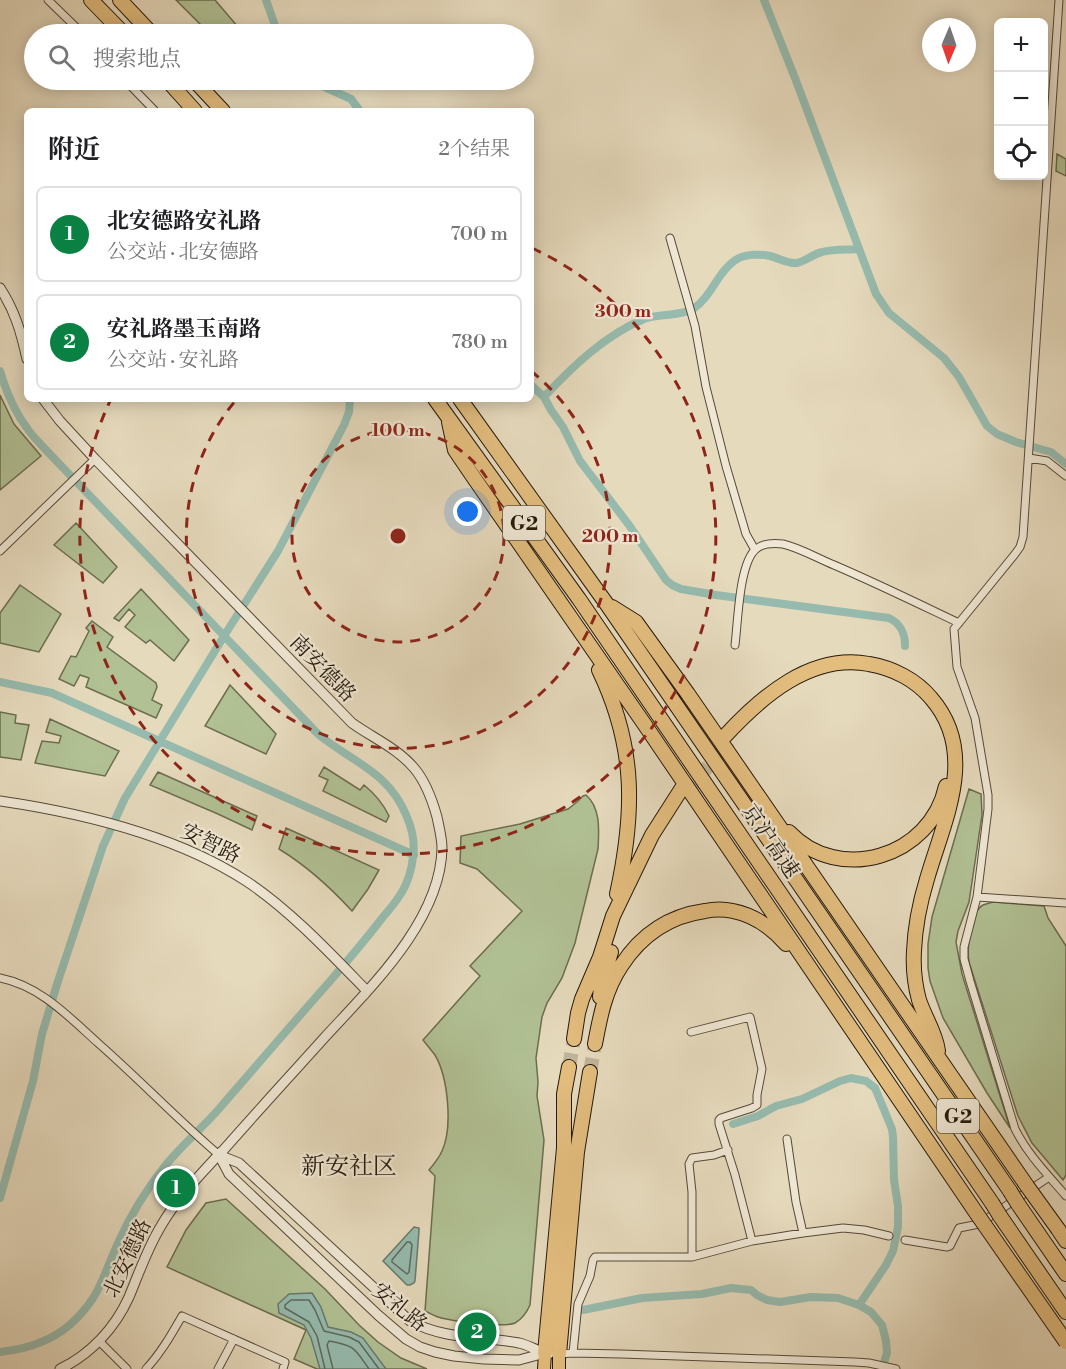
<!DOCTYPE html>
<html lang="zh">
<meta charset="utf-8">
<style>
:root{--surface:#fff;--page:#f2f2f2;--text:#202124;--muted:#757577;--line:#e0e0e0;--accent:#0b8043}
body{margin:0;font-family:"Libre Bodoni","Noto Serif SC",serif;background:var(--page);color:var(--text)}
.controls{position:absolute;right:18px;top:18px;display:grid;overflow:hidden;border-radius:9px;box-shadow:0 3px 15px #0003}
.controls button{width:54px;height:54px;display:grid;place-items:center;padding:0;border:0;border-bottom:2px solid var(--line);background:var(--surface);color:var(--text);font:30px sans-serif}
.compass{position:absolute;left:922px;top:18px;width:54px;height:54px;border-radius:50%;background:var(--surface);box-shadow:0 3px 15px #0003;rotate:182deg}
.you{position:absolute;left:468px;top:512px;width:21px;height:21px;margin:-15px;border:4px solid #fff;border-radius:50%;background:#1a73e8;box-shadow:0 0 0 9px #1a73e833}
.badge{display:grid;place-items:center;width:39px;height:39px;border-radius:50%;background:var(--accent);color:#fff;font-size:20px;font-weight:700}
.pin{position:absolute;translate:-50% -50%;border:3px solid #fff;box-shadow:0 2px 6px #0006}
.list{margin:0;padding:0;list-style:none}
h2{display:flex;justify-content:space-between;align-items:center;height:78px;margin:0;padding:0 24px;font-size:26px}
h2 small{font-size:20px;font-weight:400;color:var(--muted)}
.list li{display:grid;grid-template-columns:39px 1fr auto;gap:18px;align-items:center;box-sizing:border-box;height:96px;margin:0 12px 12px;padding:0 12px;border:2px solid var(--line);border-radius:9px}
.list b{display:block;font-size:22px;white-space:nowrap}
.list p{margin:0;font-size:20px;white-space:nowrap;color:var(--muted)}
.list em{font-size:20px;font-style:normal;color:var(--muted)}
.icon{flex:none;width:33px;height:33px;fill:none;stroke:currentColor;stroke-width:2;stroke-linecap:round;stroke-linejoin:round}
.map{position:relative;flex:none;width:1066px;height:1369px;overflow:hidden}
.search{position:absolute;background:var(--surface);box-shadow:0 3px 15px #0003;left:24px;top:24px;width:510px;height:66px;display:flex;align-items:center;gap:15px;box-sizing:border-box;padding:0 21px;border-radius:33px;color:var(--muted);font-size:22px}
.panel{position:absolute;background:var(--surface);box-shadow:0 3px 15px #0003;left:24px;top:108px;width:510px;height:294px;border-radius:9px}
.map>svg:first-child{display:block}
.green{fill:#b1c194;stroke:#6b6d50;stroke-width:1.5}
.water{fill:#96bbae;stroke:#697a6d;stroke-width:1.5}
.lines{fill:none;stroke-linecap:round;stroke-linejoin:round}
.shore{stroke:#5e6a5d;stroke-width:1.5}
.canal{stroke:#96bbae;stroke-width:8}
.motorway-tunnel{stroke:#bfb39a;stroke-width:14;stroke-dasharray:14 7;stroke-linecap:butt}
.minor-casing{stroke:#554938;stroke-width:9}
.tertiary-casing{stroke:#554938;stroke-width:11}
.primary-casing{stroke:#25190c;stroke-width:14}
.motorway-casing{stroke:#25190c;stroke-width:16}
.minor{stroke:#efe7d4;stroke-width:7}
.tertiary{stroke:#efe7d4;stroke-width:9}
.primary{stroke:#e3bd7e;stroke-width:12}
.motorway{stroke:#e3bd7e;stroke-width:14}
.motorway-bridge-casing{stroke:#25190c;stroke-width:16;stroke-linecap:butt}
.motorway-bridge{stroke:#e3bd7e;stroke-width:14}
.ring{fill:none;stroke:#8f2418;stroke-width:3;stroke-dasharray:10 8}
.labels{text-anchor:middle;stroke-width:4.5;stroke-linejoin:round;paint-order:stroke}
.shield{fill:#efe7d4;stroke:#625748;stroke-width:1.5}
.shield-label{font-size:20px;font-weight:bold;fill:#25190c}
.street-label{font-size:21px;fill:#25190c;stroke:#efe7d4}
.quarter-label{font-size:24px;fill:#25190c;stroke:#efe7d4}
.centre{fill:#8f2418;stroke:#efe7d4;stroke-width:3}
.ring-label{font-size:18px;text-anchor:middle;font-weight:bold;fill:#8f2418;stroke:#efe7d4;stroke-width:4.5;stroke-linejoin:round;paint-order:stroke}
</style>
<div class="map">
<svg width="1066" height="1369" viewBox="0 0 1066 1369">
<rect width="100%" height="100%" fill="#e6dabd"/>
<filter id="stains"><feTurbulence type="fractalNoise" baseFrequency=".00333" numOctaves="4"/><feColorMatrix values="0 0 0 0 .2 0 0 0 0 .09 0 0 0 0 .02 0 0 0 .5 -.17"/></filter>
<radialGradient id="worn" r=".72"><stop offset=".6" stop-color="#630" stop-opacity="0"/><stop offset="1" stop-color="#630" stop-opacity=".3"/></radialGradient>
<path class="green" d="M176,0H215L244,34H210Z
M1057,154L1066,159V176L1056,171Z
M0,395L14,424L41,456L0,490Z
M76,523L117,567L103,583L54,545Z
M20,585L61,614L39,652L0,643V613Z
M141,589L189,640L174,661L150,640L146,643L125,627L135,615L129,609L119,621L114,618Z
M92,621L113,637L107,647L156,683L157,687L152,700L162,705L156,718L86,687L89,678L80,675L74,686L59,679L71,656L76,657L89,631L86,628Z
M230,685L276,734L266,754L205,726Z
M0,712L16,715L15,723L29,725L21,760L0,757Z
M50,719L119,751L105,776L35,763L42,741L59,743L61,736L46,732Z
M324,767L360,790L364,785C375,794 383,803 389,816L386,822L323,791L328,780L319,776Z
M158,772L257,816L252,830L218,814L150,785Z
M969,789L981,794L982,815L972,882L969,902L958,931L956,942L962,974L1010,1128L987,1093L943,1018L930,981L928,968V944L932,917Z
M586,795C601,808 599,831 598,849L575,943L562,978L547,1003L542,1017L536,1058L538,1082L537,1096L544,1140L530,1305C527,1312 522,1319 515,1323C504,1328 451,1321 438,1317C434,1316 430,1313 425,1311L435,1176L429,1170C434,1164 439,1158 442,1151C453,1127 448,1077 435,1055C431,1050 427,1045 423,1040L480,976L470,966L522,911L477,869L460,863L461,836L520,824L568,809L577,802L583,796Z
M286,828L379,870L368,889L352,911C330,887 307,866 279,849Z
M993,902L1044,906L1048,918L1066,946V1175L1063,1180L1032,1143L1018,1116L969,962C967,950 970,912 983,905C986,904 989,903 993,902Z
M226,1199L325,1289L359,1325L378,1342L401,1358L427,1369H317L294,1359L306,1330L167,1267L186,1230L206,1203Z"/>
<path class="water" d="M414,1227L419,1228V1231L415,1281L414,1283L410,1285H407L383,1261Z
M312,1293L321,1307L328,1327L351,1332L363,1338L386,1369H320L311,1338L304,1325L279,1313L278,1304L289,1294Z"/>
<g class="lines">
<path class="shore" d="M407,1242H410L412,1245L409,1272L407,1274L392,1262V1260Z
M325,1369L317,1336L309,1322L285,1308V1305L291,1300H309L315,1310L324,1331L349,1337L359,1342L379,1369
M333,1369L327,1345L329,1341C356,1346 354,1348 369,1369"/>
<path class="canal" d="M266,0L278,34
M764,0L795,78L876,294L889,313L944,358L959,377L987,426L997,434L1016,442L1051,452L1066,464
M309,80L351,99L360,111
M0,371C6,391 14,411 27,428C32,436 40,443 46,450L319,735C354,763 389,772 407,817C412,829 415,844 413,857C412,869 407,885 400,895C395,903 389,910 383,917C367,938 349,959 331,980C293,1023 256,1066 218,1110C201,1129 181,1146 165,1166C146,1190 130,1216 118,1243C104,1273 101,1294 77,1318C56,1340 29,1349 0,1352
M531,385L544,397L551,410L563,427L580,461L629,525L666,580L672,585L681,589L716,595L889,618C901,624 905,633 905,646
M544,397C572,367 605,335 644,319C660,313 678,317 693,309C712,297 718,269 739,258C747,254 761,254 770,256C779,258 787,264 797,263C806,261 813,254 822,252C833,249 847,250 858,249
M0,682L52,693L414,855
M733,1124L758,1116L776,1106L802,1099L840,1081L851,1078L866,1081L875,1088L892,1129L893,1137L894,1180L898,1206V1227L893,1251L886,1265L859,1305
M0,1198L33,1081L42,1034L58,981L103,846L125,798L224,636L278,551L344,425L349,412L350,399
M583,1310L642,1298L702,1294L731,1288L751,1290L757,1295L767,1300L780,1302L811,1297L838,1298L859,1305L871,1312L882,1325L886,1341L887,1353L882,1369"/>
<path class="motorway-tunnel" d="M686,793L729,741
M569,1067L574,1039
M590,1072L595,1044"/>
<defs>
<path id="minor" d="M48,0L83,34
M1059,0L1023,537L1020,547L1015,554L954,629L957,667L975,718L988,795V809L977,897L964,947V959L970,981L1015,1129C1028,1155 1048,1175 1066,1196
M125,80L155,111
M670,238L695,326L706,387L726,466L746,534L755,550
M1029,458L1047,461L1066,476
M0,551L95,459
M735,645C738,622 739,563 756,549C763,543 774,543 783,544C800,548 817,558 834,565C876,583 917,603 959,623
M977,897L1066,903
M0,978C40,986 68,1016 98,1043C139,1079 177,1119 219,1155
M691,1032L750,1017L762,1069L757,1095V1105L752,1108L721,1118L719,1120V1124L735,1175L752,1241
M787,1139L796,1202L803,1233
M905,1240L947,1247L950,1246L959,1228L979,1224L1049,1177
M692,1257V1192L689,1164L692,1158L714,1155L728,1150
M99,1341L127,1369
M573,1353L578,1304L590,1276L593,1260L595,1257H692L752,1241L803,1233L843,1228L864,1230L889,1236
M559,1354L573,1353L621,1354L855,1362L869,1363L896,1369
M146,1369C161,1353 171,1335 182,1316L285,1362L283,1369
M218,1369L234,1339"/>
<path id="tertiary" d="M0,288C15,311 21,332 27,359
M43,399L60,421L95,459L352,723C373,738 397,748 414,768C426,782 432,799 437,817C439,827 442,838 442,848C441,920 371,987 325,1037C290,1076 254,1115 219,1155
M0,801C82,813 175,835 246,881C289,909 331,954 367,991L364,995
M219,1155L229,1174L378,1315L406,1339L420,1347L435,1352L454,1356L484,1359L519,1360L545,1353L549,1354
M219,1155L239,1163L410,1321C445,1340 481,1336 519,1343C528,1345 536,1350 545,1353
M60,1369C91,1354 115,1328 129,1297C139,1273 147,1249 161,1226C177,1198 200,1175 222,1151"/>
<path id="primary" d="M544,1369L545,1353
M559,1369V1354"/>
<path id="motorway" d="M91,0L124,34
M120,0L152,34
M167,80L195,111
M194,80L223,111
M435,399L579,599L992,1203
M460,399L606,603L1010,1191
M449,422L455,450L472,475L645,725L977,1214
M612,607L636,622L688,694L1027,1186
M599,670C636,747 635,812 617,894
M725,736C761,697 811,653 869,664C893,668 916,680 931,698C979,753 944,820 927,879C920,902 915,927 914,951C913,967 915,985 919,1000C925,1018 936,1033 938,1051
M789,832C839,885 931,857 946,786
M600,997L601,985L611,952
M574,1039L578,1013L582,999L600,957L613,916L652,835L682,788
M595,1044C600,1017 605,990 621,966C641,935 668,916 705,911C714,909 724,909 733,911C753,915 772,928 786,944
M1018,1204L1066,1274
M1000,1216L1066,1312
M1058,1229L1066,1241
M545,1353L564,1148V1094L569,1067
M559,1354L577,1152L590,1072"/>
</defs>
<use href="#minor" class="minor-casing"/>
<use href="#tertiary" class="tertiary-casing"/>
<use href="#primary" class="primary-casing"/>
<use href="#motorway" class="motorway-casing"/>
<use href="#minor" class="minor"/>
<use href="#tertiary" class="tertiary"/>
<use href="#primary" class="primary"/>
<use href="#motorway" class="motorway"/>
<defs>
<path id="motorway-bridge" d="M1027,1186L1058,1229
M1010,1191L1018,1204
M992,1203L1000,1216
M977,1214L1066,1342"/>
</defs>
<use href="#motorway-bridge" class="motorway-bridge-casing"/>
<use href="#motorway-bridge" class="motorway-bridge"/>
</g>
<g class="ring">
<circle cx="398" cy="536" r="106"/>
<path d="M531 371A212 212 0 1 1 236 400"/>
<path d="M532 248A318 318 0 1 1 111 399"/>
</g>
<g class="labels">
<g class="shield">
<rect x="503" y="506" width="42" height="34" rx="4.5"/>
<rect x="937" y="1099" width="42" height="34" rx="4.5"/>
</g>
<g class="shield-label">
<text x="524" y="530">G2</text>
<text x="958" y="1123">G2</text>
</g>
<g class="street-label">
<text transform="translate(323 668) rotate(46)" y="7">南安德路</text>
<text transform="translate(771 841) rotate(56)" y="7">京沪高速</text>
<text transform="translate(211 843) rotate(26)" y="7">安智路</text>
<text transform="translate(127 1258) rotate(-65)" y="7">北安德路</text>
<text transform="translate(400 1307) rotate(39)" y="7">安礼路</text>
</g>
<g class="quarter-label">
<text x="349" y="1174">新安社区</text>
</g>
</g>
<circle cx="398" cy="536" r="9" class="centre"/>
<g class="ring-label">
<text x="623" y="317">300 m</text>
<text x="398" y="436">100 m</text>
<text x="610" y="542">200 m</text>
</g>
<rect width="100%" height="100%" filter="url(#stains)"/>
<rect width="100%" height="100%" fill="url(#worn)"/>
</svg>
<div class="controls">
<button>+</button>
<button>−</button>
<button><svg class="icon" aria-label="locate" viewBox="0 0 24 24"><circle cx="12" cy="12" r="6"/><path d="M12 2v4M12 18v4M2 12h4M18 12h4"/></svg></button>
</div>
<svg class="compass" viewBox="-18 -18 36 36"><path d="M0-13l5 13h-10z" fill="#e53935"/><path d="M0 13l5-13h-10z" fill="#757577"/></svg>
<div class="you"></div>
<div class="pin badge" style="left:176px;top:1188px">1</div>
<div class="pin badge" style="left:477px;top:1332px">2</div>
<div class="search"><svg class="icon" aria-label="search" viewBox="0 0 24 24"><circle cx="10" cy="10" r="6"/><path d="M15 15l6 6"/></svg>搜索地点</div>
<section class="panel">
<h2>附近<small>2个结果</small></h2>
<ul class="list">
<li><span class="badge">1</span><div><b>北安德路安礼路</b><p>公交站 · 北安德路</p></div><em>700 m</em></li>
<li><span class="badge">2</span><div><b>安礼路墨玉南路</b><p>公交站 · 安礼路</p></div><em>780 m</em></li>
</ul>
</section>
</div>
